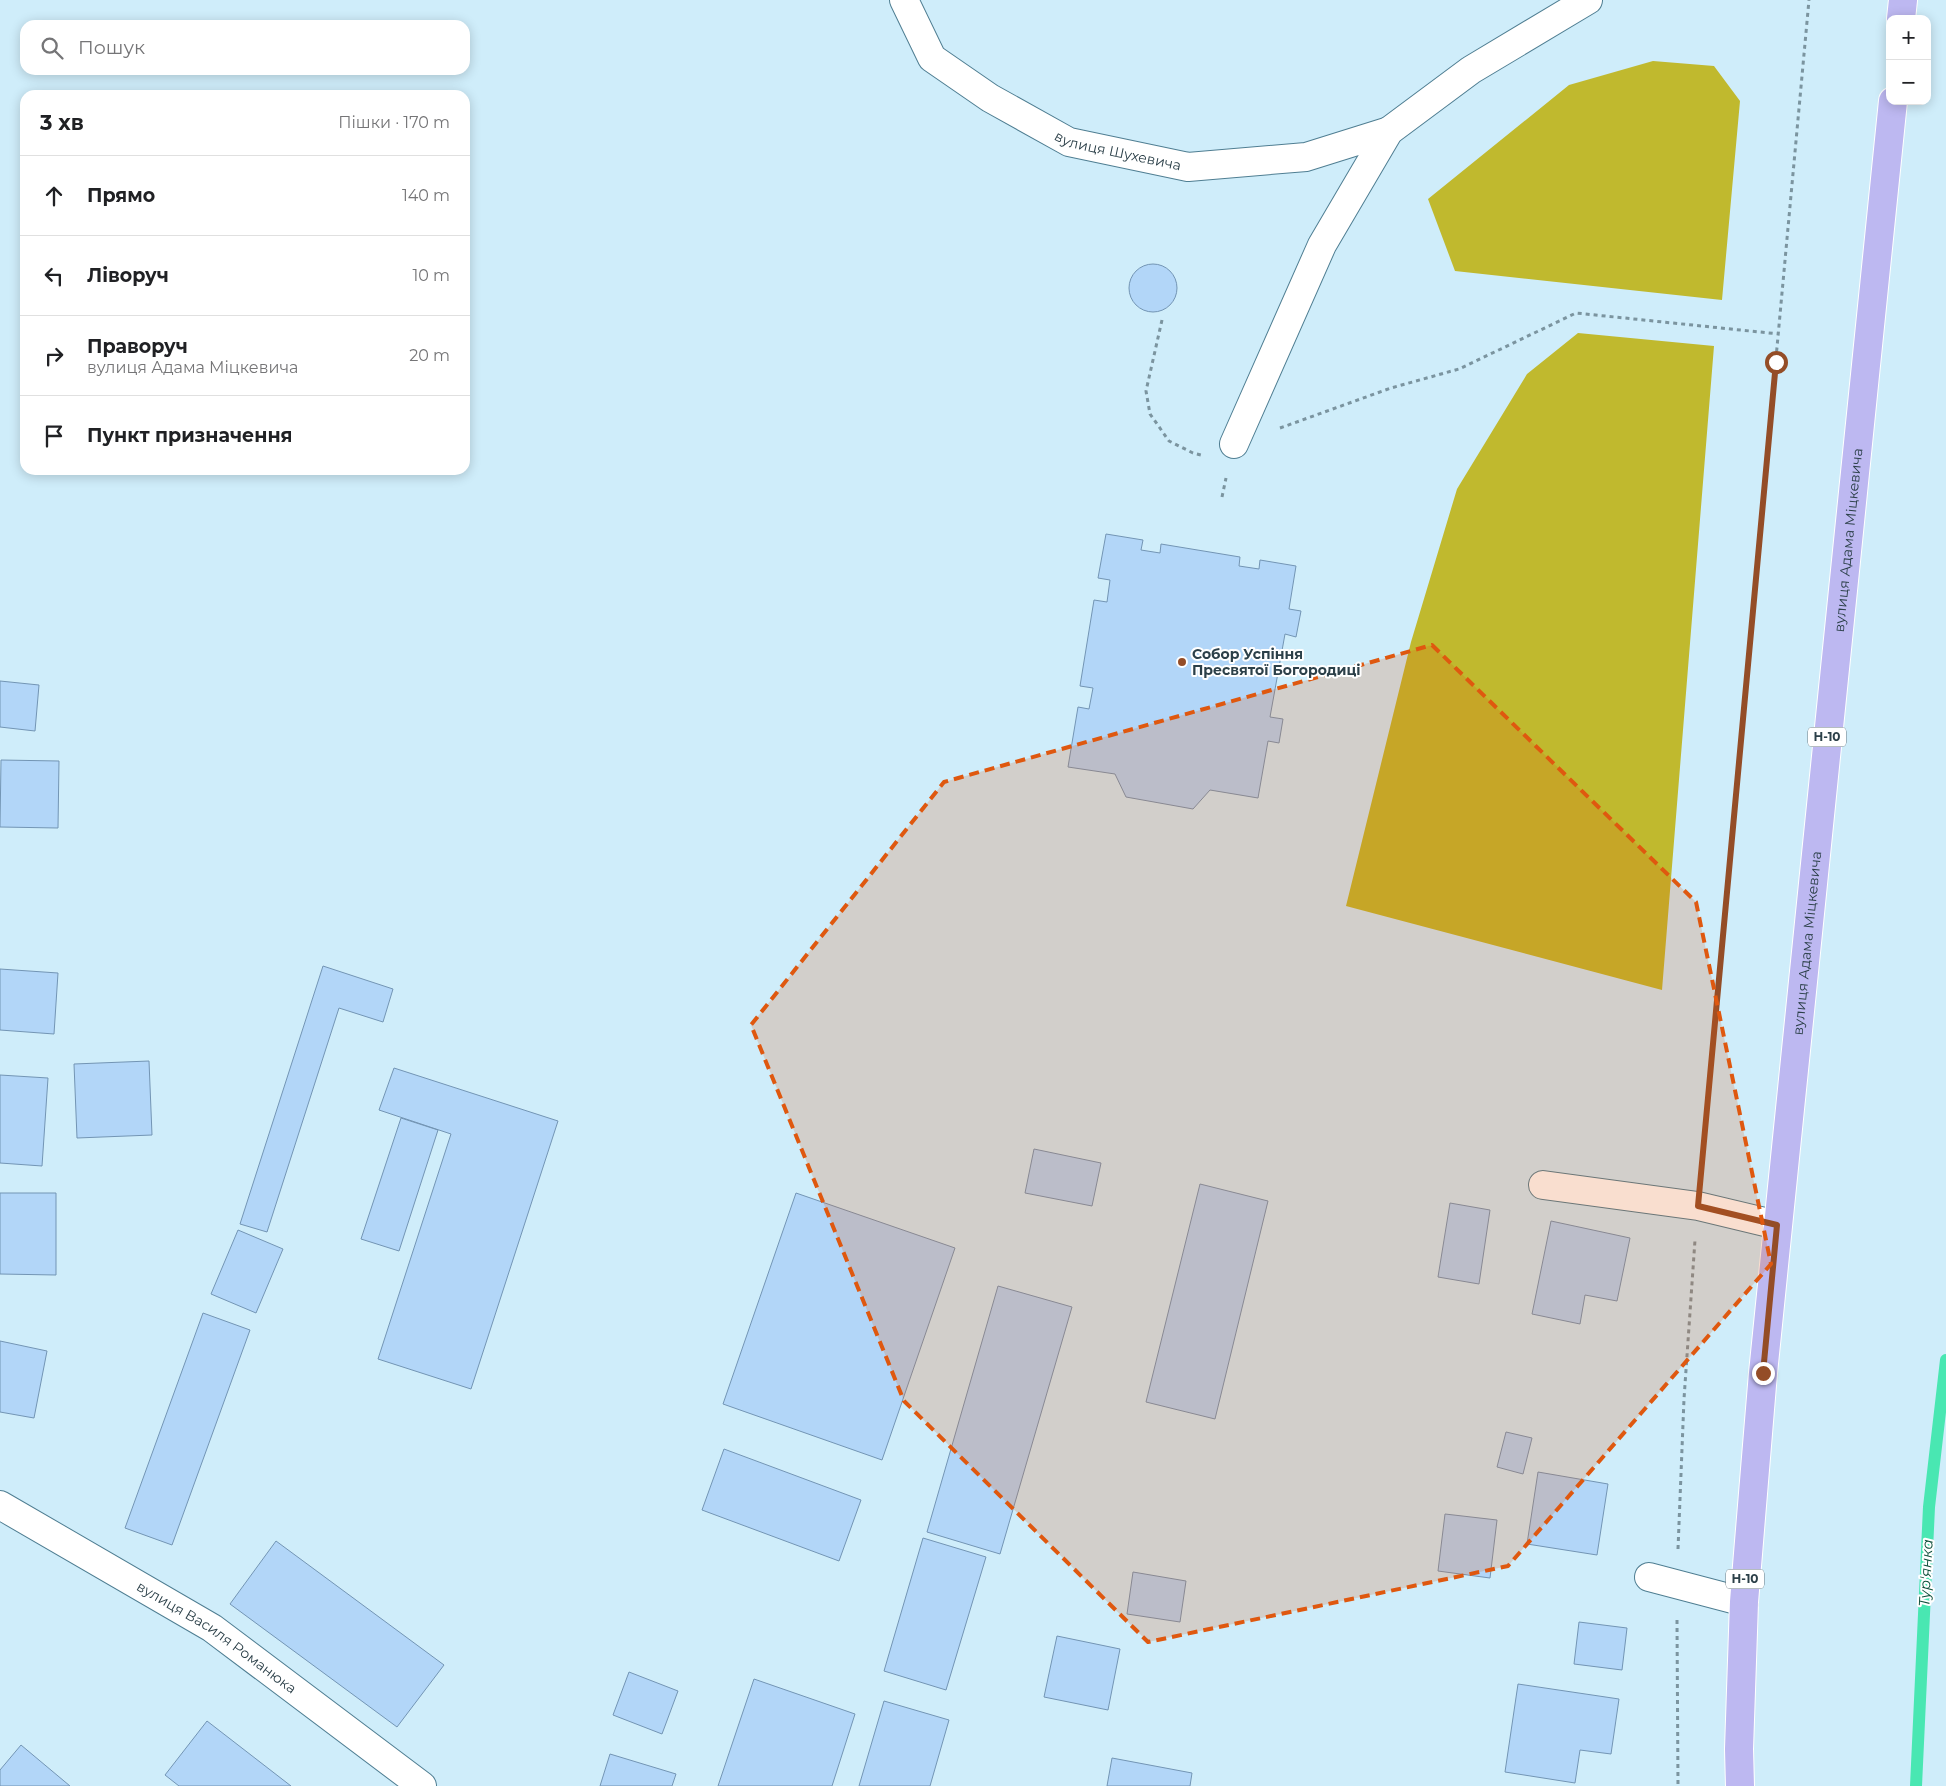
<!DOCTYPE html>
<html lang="uk">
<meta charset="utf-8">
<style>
:root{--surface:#fff;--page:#f2f2f2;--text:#202124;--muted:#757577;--line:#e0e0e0}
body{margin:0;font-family:Montserrat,sans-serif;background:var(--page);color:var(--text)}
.controls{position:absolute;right:15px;top:15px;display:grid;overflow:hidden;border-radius:10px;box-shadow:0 2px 12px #0003}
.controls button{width:45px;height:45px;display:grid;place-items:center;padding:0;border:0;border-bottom:1px solid var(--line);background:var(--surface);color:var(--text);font:25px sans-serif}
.stop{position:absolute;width:15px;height:15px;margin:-11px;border:4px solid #944d27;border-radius:50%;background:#fff}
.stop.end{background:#944d27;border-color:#fff;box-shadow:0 1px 5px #0008}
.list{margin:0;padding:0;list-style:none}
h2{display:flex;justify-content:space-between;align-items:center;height:65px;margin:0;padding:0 20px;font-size:21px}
h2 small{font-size:16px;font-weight:400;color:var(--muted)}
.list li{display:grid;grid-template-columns:32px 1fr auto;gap:15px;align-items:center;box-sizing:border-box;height:80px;padding:0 20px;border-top:1px solid var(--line)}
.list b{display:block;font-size:19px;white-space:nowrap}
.list p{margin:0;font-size:16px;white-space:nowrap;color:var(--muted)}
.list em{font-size:16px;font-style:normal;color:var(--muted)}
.icon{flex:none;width:28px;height:28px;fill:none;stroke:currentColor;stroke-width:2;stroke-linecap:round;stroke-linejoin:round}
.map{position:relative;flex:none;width:1946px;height:1786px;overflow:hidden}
.search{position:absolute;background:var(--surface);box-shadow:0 2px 12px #0003;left:20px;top:20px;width:450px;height:55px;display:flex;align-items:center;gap:12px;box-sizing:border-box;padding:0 18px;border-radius:15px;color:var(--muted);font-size:19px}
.panel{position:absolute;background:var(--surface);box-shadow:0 2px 12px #0003;left:20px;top:90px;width:450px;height:385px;border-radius:15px}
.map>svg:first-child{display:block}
.forest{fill:#c0b92e}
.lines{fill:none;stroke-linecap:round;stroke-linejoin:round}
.stream{stroke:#49e7b2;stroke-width:12}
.building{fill:#b2d6f8;stroke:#7395b4}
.minor-casing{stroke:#4f7e92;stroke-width:30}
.major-casing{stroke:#fff;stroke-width:30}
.path{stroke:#7b949f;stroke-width:3;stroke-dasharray:4 4;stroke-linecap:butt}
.minor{stroke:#fff;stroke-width:28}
.major{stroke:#bdb8f1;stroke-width:28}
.route{stroke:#944d27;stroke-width:6}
.marked{fill:#df580f;fill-opacity:0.2;stroke:#df580f;stroke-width:4;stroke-dasharray:10 6;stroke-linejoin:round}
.poi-dot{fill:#944d27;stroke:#fff;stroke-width:2}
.labels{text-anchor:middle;stroke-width:4;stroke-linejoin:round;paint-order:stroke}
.shield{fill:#fff;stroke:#6b7980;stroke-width:1}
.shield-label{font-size:12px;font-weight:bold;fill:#2c4049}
.street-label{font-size:14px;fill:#2c4049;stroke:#fff}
.poi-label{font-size:14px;font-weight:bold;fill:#2c4049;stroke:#fff;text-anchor:start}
.water-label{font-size:15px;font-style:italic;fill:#0e4f3a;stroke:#fff}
</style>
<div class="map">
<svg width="1946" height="1786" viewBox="0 0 1946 1786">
<rect width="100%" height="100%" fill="#cfedfa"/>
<path class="forest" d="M1653,61L1714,66L1740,101L1722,300L1455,271L1428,199L1569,85Z
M1578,333L1714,346L1662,990L1346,906L1411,642L1457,489L1527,374Z"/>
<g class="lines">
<path class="stream" d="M1916,1786L1929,1507L1946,1360"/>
</g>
<path class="building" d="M1129 288a24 24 0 1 1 48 0a24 24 0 1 1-48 0Z
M1106,534L1143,540L1141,550L1160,553L1161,544L1240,557L1239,566L1259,569L1260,560L1296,566L1289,609L1301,611L1296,637L1285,634L1270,717L1283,719L1279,743L1268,741L1258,798L1210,790L1193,809L1126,797L1115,774L1068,767L1078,707L1089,709L1093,688L1080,686L1094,600L1107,602L1110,580L1098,578Z
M0,681L39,685L35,731L0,727Z
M1,760L59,761L58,828L0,827Z
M323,966L393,989L383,1022L339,1008L267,1232L240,1224Z
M0,969L58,973L54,1034L0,1030Z
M149,1061L152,1135L77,1138L74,1064Z
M394,1068L558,1121L471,1389L378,1359L451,1134L379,1110Z
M0,1075L48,1078L42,1166L0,1163Z
M401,1118L438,1130L399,1251L361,1239Z
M1034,1149L1101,1163L1092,1206L1025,1193Z
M1200,1184L1268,1201L1215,1419L1146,1402Z
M0,1193H56V1275L0,1274Z
M796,1193L955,1248L882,1460L723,1404Z
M1450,1203L1490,1210L1479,1284L1438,1277Z
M1551,1221L1630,1238L1617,1301L1585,1295L1580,1324L1532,1314Z
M238,1230L283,1249L256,1313L211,1294Z
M998,1286L1072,1307L1000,1554L927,1532Z
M203,1313L250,1330L172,1545L125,1528Z
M0,1341L47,1351L34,1418L0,1412Z
M1506,1432L1532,1438L1523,1474L1497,1467Z
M724,1449L861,1500L839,1561L702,1510Z
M1538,1472L1608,1484L1597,1555L1527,1544Z
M1445,1514L1497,1520L1490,1578L1438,1571Z
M923,1538L986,1557L946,1690L884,1671Z
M276,1541L444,1665L397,1727L230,1604Z
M1133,1572L1186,1581L1180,1622L1127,1614Z
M1579,1622L1627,1628L1622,1670L1574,1664Z
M1057,1636L1120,1649L1108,1710L1044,1697Z
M629,1672L678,1691L662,1734L613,1715Z
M754,1679L855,1714L832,1786H718Z
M1518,1684L1619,1699L1611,1754L1580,1750L1575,1783L1505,1772Z
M884,1701L949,1720L930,1786H859Z
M207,1721L291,1786H179L165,1775Z
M21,1745L70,1786H0V1770Z
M610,1754L676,1774L672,1786H600Z
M1112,1758L1192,1773L1190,1786H1107Z"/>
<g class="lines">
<defs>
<g id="minor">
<path id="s1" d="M904,0L932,58L990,98L1069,142L1188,167L1306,157L1389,131"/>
<path d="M1234,444L1322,245L1389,131L1471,70L1588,0"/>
<path d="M1543,1185L1698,1206L1777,1225"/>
<path id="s2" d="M0,1505L212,1628L422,1786"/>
<path d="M1649,1577L1744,1602"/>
</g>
<g id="major">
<path d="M1901,19L1903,0"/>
<path id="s3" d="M1740,1786L1739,1749L1744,1602L1763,1373L1893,101"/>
</g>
</defs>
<use href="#minor" class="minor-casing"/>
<use href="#major" class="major-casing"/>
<path class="path" d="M1162,320L1146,391L1150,414L1169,441L1193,453L1201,455
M1280,428L1391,388L1459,369L1576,313L1779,334
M1222,497L1226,478
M1701,1172L1809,0
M1678,1549L1684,1399L1695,1240
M1677,1620L1678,1786"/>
<use href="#minor" class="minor"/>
<use href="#major" class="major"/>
</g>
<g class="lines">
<path class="route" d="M1763,1373L1777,1225L1698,1206L1776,362"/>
</g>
<path class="marked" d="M1432,645L1696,902L1771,1264L1508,1566L1148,1642L904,1401L751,1025L944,782Z"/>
<circle class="poi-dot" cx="1182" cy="662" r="5"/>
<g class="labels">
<g class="shield">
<rect x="1808" y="727.5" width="38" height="19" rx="4"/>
<rect x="1726" y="1569.5" width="38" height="19" rx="4"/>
</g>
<g class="shield-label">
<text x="1827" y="741">Н-10</text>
<text x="1745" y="1583">Н-10</text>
</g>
<g class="street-label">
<text dy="5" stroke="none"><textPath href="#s1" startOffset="275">вулиця Шухевича</textPath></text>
<text dy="5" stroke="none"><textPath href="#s3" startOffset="1251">вулиця Адама Міцкевича</textPath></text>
<text dy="5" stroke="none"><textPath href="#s3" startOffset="846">вулиця Адама Міцкевича</textPath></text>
<text dy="5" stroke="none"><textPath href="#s2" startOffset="254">вулиця Василя Романюка</textPath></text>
</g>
<g class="poi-label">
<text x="1192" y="659">Собор Успіння<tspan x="1192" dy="16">Пресвятої Богородиці</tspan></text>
</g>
<g class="water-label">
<text transform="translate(1926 1573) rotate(-87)" y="5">Тур'янка</text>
</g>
</g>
</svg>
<div class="controls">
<button>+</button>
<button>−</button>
</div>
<div class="stop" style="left:1776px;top:362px"></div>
<div class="stop end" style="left:1763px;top:1373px"></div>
<div class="search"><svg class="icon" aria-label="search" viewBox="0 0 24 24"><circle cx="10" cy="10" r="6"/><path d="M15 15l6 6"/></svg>Пошук</div>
<section class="panel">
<h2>3 хв<small>Пішки · 170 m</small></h2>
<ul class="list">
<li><svg class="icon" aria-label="ahead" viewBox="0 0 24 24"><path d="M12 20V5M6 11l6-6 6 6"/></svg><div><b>Прямо</b></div><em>140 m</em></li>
<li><svg class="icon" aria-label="left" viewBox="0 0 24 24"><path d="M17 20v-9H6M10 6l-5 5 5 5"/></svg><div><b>Ліворуч</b></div><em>10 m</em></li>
<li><svg class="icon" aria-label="right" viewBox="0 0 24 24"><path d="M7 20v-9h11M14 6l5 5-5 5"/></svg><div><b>Праворуч</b><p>вулиця Адама Міцкевича</p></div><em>20 m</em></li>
<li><svg class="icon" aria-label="arrive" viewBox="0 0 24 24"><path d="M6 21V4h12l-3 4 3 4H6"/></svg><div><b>Пункт призначення</b></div></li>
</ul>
</section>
</div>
